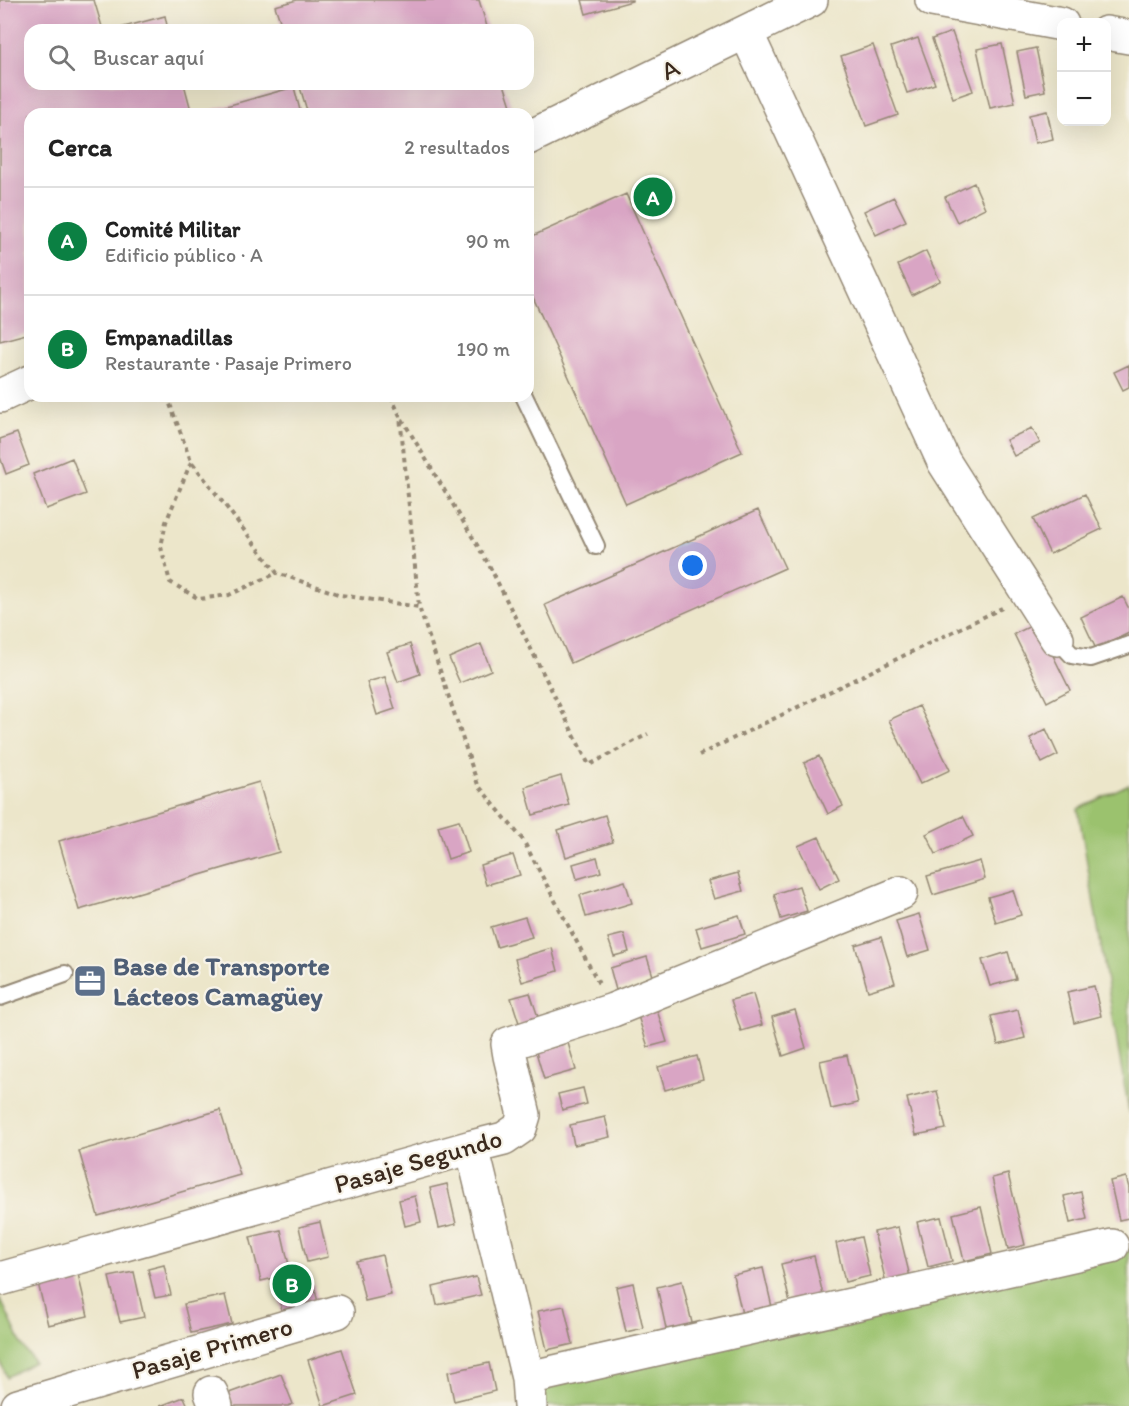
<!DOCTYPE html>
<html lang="es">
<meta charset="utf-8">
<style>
:root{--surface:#fff;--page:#f6f6f6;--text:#222;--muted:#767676;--line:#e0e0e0;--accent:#0b8043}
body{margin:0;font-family:Itim,sans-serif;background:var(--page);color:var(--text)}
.controls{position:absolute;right:18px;top:18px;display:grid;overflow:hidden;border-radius:12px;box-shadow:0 6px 24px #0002}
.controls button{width:54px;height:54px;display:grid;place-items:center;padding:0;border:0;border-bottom:2px solid var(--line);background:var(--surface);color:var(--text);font:30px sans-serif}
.you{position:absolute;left:693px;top:566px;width:21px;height:21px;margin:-15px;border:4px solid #fff;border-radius:50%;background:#1a73e8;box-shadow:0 0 0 9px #1a73e833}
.badge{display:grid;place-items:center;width:39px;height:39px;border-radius:50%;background:var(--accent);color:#fff;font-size:20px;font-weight:700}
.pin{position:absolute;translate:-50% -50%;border:3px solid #fff;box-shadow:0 2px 6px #0006}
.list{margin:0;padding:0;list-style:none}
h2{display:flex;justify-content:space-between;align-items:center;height:78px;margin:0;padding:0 24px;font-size:26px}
h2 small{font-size:20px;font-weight:400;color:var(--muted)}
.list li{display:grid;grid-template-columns:39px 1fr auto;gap:18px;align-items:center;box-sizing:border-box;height:108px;padding:0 24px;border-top:2px solid var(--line)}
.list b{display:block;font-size:22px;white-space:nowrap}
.list p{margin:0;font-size:20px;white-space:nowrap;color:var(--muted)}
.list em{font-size:20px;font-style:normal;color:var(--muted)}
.icon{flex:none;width:33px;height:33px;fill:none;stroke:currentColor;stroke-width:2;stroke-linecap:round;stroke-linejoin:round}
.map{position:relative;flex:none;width:1129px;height:1406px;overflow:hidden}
.search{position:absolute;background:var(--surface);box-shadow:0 6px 24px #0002;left:24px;top:24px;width:510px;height:66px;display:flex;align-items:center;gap:15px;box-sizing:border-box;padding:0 21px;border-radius:18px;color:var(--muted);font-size:22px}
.panel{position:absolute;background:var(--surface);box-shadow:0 6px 24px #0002;left:24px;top:108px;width:510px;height:294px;border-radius:18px}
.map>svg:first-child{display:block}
.green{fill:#9bc26e;stroke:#6b7646;stroke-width:1.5}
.building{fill:#d9a5c4}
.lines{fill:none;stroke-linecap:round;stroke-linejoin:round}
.service-casing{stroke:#948874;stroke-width:20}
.minor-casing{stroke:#948874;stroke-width:36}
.path{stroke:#948874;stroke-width:4;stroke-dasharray:4.5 4.5;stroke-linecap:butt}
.service{stroke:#fff;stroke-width:16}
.minor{stroke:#fff;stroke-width:33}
.labels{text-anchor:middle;stroke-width:4.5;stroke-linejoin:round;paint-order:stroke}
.street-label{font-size:26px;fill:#3b2a1e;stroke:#f7f3e8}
.service-label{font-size:26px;font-weight:bold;fill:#4e5e75;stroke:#f7f3e8;text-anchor:start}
</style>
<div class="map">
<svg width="1129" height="1406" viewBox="0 0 1129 1406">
<rect width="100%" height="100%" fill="#f7f3e8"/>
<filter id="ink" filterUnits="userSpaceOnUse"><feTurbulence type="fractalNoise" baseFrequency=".0167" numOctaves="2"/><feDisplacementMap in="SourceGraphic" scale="12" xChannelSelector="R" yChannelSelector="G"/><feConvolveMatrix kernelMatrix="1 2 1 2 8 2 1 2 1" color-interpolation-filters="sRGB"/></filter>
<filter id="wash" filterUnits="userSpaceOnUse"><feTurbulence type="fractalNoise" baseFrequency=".008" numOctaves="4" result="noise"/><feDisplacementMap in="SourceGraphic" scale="24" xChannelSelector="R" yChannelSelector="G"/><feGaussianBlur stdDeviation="1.35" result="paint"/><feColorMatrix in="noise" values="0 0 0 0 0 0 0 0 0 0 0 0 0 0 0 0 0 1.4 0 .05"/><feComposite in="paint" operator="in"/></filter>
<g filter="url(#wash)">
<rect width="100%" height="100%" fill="#ece6ca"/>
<path class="green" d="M1129,784V1113L1078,809Z
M1129,1240V1406H543L538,1388Z
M0,1298L22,1345L34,1362L7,1377L0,1361Z"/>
<g id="blocks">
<path class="building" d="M0,0H94L103,30H30V84H184L192,114H30V333L0,341Z
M297,0H479L488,30H283L275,6Z
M582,0H632V1L586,14Z
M165,16L168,30H116V29Z
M952,32L973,91L953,98L932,39Z
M918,38L935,84L907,93L891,47Z
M1002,44L1015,103L990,108L977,49Z
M873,45L898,115L866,126L841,56Z
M1036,48L1045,91L1026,95L1017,52Z
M299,84H504L512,109L494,114H308Z
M294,87L301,114H201V113Z
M1047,111L1053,139L1035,143L1029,115Z
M974,183L985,208L957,222L945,197Z
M626,194L742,452L626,504L528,286V238Z
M894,197L906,221L876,235L864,211Z
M926,251L940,281L912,295L898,265Z
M1129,365V387L1123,390L1114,372Z
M1032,428L1040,443L1014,456L1006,440Z
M17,433L29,465L6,474L0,457V439Z
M72,458L86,494L46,509L33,474Z
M1085,494L1102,529L1050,554L1033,519Z
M758,510L785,568L571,663L545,605Z
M1123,597L1129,609V633L1096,649L1081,617Z
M1037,623L1070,690L1047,702L1014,634Z
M410,644L420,674L398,682L387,652Z
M481,644L491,670L460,683L449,658Z
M385,677L395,709L377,715L367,682Z
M919,706L950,770L920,784L889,720Z
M1046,729L1058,755L1042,763L1030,738Z
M819,756L843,806L828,814L804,763Z
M561,776L569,805L533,815L525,787Z
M259,782L279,852L79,910L59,841Z
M605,815L613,842L566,857L558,830Z
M963,816L973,836L936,854L926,834Z
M459,820L469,852L448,859L438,826Z
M819,837L839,879L819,889L798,846Z
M513,855L520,875L486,885L480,865Z
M597,857L601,872L577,879L573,864Z
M980,861L985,879L933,895L927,876Z
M738,873L743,891L714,899L708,881Z
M625,881L632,903L586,917L580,895Z
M799,886L807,911L781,919L774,894Z
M1013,890L1021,915L996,923L988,897Z
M919,914L930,950L907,957L896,921Z
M739,915L745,934L702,947L696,928Z
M525,917L532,937L497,947L491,927Z
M624,934L629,952L614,956L608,938Z
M881,937L895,983L868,991L855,945Z
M552,948L558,971L522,982L515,959Z
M1008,952L1016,979L990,986L982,960Z
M647,957L654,979L616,990L610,968Z
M1094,986L1101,1016L1074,1023L1067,992Z
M530,993L539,1020L520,1026L511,998Z
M753,994L762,1025L741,1031L731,1000Z
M657,1010L667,1042L648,1047L638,1016Z
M795,1010L806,1048L783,1056L772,1017Z
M1018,1010L1025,1038L998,1045L991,1016Z
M568,1043L576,1070L544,1079L536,1052Z
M847,1055L858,1103L831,1109L820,1061Z
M697,1056L703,1079L665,1090L658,1067Z
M583,1088L587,1104L562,1110L558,1094Z
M937,1091L946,1129L916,1135L907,1098Z
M220,1110L240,1175L98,1216L79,1151Z
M605,1117L610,1137L574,1145L570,1125Z
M1008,1174L1025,1245L1008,1249L992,1178Z
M1126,1177L1129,1188V1218L1119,1220L1110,1181Z
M447,1184L456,1224L439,1228L430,1188Z
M1081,1192L1087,1219L1070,1223L1064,1196Z
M415,1196L421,1222L405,1226L399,1200Z
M981,1207L992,1254L964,1261L953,1214Z
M941,1217L952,1261L928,1267L917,1222Z
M320,1222L328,1257L307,1262L299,1227Z
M898,1227L910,1277L886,1283L874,1232Z
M281,1230L291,1274L261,1281L250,1237Z
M861,1237L870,1276L845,1282L836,1243Z
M382,1255L391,1295L365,1301L356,1261Z
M814,1256L823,1295L790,1303L781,1264Z
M164,1265L171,1295L155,1298L148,1269Z
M763,1268L772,1307L742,1314L733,1275Z
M134,1272L144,1317L120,1322L109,1277Z
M78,1274L88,1316L48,1325L38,1283Z
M476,1277L481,1295L437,1305L433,1287Z
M682,1281L693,1327L667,1333L657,1287Z
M633,1283L643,1328L626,1332L616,1287Z
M314,1284L318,1303L282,1312L278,1293Z
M225,1295L232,1324L191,1333L184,1304Z
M564,1306L573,1344L547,1350L538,1311Z
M342,1349L357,1395L323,1406L308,1360Z
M489,1363L495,1391L454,1401L448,1372Z
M281,1374L293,1404L288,1406H233L229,1393Z
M184,1397L188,1406H160Z"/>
</g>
</g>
<g filter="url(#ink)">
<use href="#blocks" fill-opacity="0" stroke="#948874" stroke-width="1.5"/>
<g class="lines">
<defs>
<path id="service" d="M524,396L596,546
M1057,639L1072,655L1091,658L1129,645
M0,997L65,974"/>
<path id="minor" d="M932,0L1062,24
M746,32L944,462L1057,639
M1106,33L1129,37
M528,138L811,0
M0,396L30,382
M472,1147L528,1378L530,1406
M0,1279L472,1147L504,1139L520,1128L524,1115L510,1056L508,1044L613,1010L901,893
M528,1378L1112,1246
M211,1393L216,1406
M18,1406L337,1312"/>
</defs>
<use href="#service" class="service-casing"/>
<use href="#minor" class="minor-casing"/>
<path class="path" d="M167,396L191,461L277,573L341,595L419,607
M391,396L400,416L419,607L478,785L523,840L599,984
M402,419L489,565L589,765L648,734
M191,462L166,522L161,547L170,582L199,599L229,595L277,573
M699,755L1002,608"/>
<use href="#service" class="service"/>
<use href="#minor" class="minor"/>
</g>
</g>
<defs>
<symbol id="office-square" viewBox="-11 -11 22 22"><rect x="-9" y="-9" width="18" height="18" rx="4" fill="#5c6f8a" stroke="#f7f3e8"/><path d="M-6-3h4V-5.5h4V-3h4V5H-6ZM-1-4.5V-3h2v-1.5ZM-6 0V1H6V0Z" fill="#fff"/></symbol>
</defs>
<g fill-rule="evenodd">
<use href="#office-square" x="71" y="962" width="38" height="38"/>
</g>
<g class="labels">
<g class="street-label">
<text transform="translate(670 69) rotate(-26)" y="9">A</text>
<text transform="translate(418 1161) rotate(-16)" y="9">Pasaje Segundo</text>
<text transform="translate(212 1348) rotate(-16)" y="9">Pasaje Primero</text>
</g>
<g class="service-label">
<text x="113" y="975">Base de Transporte<tspan x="113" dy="30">Lácteos Camagüey</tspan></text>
</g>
</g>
</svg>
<div class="controls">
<button>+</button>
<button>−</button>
</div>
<div class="you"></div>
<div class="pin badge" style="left:653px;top:197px">A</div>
<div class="pin badge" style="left:292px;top:1284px">B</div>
<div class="search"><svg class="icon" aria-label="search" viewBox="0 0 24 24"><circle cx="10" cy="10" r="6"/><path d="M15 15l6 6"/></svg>Buscar aquí</div>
<section class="panel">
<h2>Cerca<small>2 resultados</small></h2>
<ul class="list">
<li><span class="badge">A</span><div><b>Comité Militar</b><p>Edificio público · A</p></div><em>90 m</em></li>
<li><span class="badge">B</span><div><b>Empanadillas</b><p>Restaurante · Pasaje Primero</p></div><em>190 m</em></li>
</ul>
</section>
</div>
